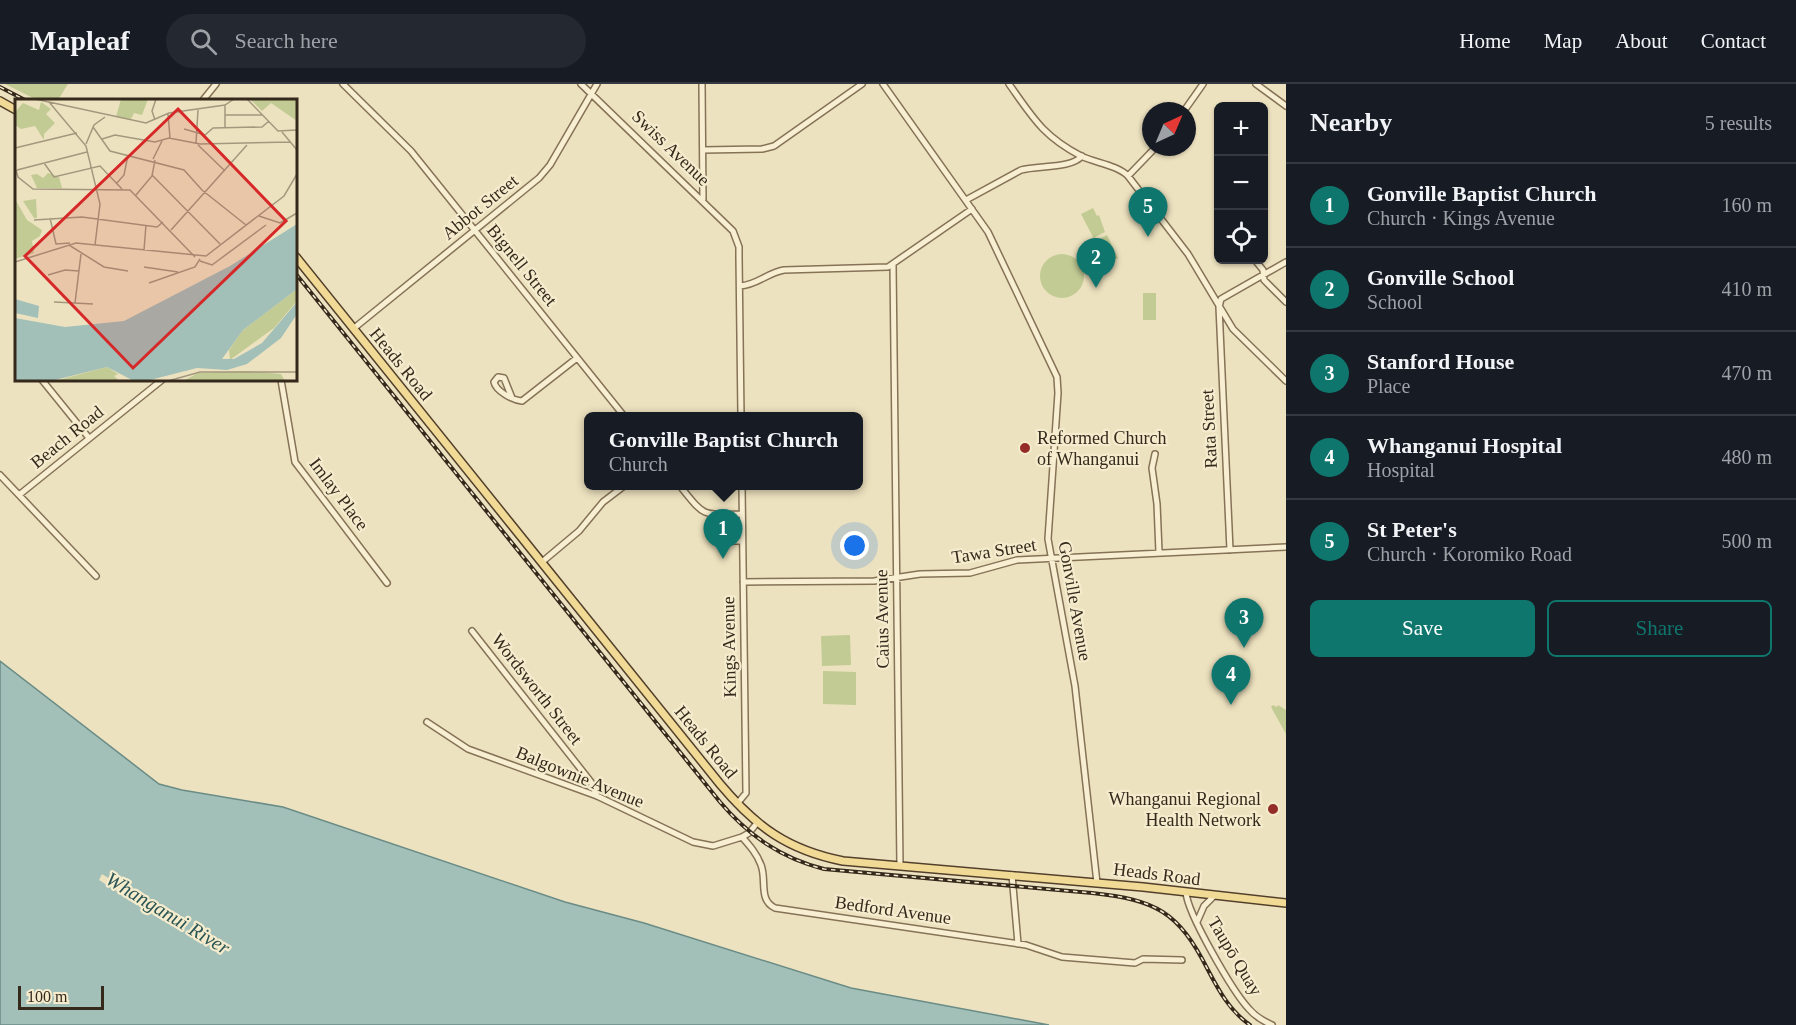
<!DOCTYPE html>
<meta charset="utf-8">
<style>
:root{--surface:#171b24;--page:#242831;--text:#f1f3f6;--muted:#9ea1a6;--line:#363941;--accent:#0f766e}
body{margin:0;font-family:Georgia,serif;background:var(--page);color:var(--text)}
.controls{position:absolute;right:18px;top:18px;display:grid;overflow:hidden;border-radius:9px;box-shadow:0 2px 4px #0004}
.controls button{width:54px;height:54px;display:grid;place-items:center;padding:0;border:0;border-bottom:2px solid var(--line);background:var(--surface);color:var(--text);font:30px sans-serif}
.compass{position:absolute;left:1142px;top:18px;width:54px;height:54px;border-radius:50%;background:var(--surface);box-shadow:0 2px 4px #0004;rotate:44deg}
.scale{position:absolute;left:18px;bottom:15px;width:86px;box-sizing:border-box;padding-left:6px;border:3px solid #35291c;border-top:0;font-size:16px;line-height:21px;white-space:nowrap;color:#35291c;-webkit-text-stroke:4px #f5ecce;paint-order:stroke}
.you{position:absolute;left:855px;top:462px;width:21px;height:21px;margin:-15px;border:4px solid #fff;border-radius:50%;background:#1a73e8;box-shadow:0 0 0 9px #1a73e833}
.badge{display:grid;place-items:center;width:39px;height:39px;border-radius:50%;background:var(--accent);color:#fff;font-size:20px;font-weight:700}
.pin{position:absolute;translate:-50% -50px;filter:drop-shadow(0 2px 3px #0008)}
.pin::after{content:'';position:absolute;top:32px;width:21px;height:18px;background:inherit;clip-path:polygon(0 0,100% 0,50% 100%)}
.popup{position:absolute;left:584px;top:328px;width:279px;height:78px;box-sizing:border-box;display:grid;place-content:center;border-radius:9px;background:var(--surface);filter:drop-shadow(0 2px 4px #0005);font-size:20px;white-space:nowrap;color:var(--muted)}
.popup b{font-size:22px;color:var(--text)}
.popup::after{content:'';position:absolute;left:50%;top:100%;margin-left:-12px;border:12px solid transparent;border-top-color:var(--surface)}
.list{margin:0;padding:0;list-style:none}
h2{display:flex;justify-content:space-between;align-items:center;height:78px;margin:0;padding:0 24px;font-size:26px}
h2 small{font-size:20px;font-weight:400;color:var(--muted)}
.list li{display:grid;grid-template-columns:39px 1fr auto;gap:18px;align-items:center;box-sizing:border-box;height:84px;padding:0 24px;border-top:2px solid var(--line)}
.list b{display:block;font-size:22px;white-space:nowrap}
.list p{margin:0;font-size:20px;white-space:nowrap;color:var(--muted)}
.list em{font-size:20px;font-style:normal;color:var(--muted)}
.actions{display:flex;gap:12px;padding:18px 24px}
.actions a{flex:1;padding:14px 0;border:2px solid var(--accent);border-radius:9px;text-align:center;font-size:21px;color:var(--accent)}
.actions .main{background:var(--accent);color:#fff}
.icon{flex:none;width:33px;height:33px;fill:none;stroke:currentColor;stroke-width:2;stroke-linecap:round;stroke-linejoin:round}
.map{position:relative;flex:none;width:1286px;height:941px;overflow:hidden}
header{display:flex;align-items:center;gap:36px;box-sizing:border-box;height:84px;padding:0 30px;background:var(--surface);border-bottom:2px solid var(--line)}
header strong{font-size:28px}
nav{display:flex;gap:33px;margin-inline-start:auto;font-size:21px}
.search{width:420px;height:54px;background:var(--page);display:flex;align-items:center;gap:15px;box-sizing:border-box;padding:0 21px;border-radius:33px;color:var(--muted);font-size:22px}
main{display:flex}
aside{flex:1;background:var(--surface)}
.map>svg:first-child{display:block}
.green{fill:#c1cb93}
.water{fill:#a2bfb8;stroke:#6a8c86;stroke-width:1.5}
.pier{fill:#ede2bf}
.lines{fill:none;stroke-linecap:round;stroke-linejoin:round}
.minor-casing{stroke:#857257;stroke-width:8}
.major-casing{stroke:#53402c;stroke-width:10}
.minor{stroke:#f8efd2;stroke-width:5}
.major{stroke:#f1da96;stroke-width:7}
.rail-casing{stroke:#35291c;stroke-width:4}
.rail{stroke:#f5ecce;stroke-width:1.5;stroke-dasharray:4.5;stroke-linecap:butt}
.poi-dot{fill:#942d28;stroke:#f5ecce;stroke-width:2}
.labels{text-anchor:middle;stroke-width:4.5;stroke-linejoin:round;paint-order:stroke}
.street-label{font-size:18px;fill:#35291c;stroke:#f5ecce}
.poi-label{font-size:18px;fill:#35291c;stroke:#f5ecce;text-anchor:start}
.water-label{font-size:20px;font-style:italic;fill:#2b5554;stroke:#f5ecce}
.inset-road{fill:none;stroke:#a3987e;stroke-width:1.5}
.view{fill:#d62828;fill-opacity:0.15;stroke:#d62828;stroke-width:3}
.inset-edge{fill:none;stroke:#35291c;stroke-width:3}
</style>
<header>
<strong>Mapleaf</strong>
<div class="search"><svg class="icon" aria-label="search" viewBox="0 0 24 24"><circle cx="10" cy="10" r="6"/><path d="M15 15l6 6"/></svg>Search here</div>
<nav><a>Home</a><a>Map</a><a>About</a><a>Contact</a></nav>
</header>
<main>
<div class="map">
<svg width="1286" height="941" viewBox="0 0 1286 941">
<rect width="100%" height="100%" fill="#ede2bf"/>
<path class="green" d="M5,0H68L58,16H37Z
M1093,124L1097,132L1099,131L1105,148L1095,153L1097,156L1107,151L1118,174L1107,180L1081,130Z
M1040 192a22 22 0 1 1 44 0a22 22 0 1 1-44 0Z
M1143,209H1156V236H1143Z
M850,551L851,581L822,582L821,552Z
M823,587L856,588V621L823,620Z
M1273,621L1283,626L1277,623L1278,621L1286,626V650L1271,623Z"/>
<path class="water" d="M0,577L159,700L182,706L283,723L565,818L644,839L851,904L1049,941H0Z"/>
<path class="pier" d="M102,790L167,831L164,837L99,796Z"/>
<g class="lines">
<defs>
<path id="minor" d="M343,0L411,67L624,332
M581,0L733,147L739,163V173L741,332
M702,0L703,115
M883,0L988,148L1057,293L1058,309L1048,455L1075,602L1097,799
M1009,0C1033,34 1043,52 1081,72C1096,79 1117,81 1128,92L1188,170L1233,245L1286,297
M1256,0L1286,22
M203,16L216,0
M1184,27L1203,0
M703,66L762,65L774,62L862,0
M1128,92L1156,63
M966,116L1021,86C1038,81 1071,85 1082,72
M1255,176L1263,186L1264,196L1286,218
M893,181L900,782
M740,202C757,201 767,189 784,186L888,183L972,125
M353,245L539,94L550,81L597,0
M42,296L89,354
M281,296L295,378L387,499
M512,314L504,294L498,293L494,298C496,307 512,316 522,317L577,274
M1155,370L1152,384L1157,420L1159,468
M0,391L96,492
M680,402C705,433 701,431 742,430
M19,411L162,296
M713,442L724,457H742
M1230,466L1219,223L1221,215L1286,178
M542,478L579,447L603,418L624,402
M743,498L874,497L920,490L970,489L1017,476L1286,463
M472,547L591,698L597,712
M427,638L468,665L597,712L693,758L713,762L742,753L749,749L757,739
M737,720L746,709L742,402
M742,753C750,762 757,770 761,781C767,796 758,816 775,824L1026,861L1062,873L1135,879L1143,875L1182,876
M1012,791L1018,860
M1186,808C1187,829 1233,908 1249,925C1255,932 1263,937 1272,941
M1197,838L1204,822L1214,812"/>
<path id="major" d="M0,17L16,26
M296,173L720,700C756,743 788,766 843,777L1143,803L1286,819"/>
</defs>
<use href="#minor" class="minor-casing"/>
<use href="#major" class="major-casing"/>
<use href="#minor" class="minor"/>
<use href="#major" class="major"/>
<defs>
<path id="rail" d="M0,3L25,16
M296,190L720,718C749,752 781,774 824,785L1092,809C1156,816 1178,827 1208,886C1219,907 1230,927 1250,941"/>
</defs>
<use href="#rail" class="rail-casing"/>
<use href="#rail" class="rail"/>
</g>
<g class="poi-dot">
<circle cx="1025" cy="364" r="6"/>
<circle cx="1273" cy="725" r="6"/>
</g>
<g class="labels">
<g class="street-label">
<text transform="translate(671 64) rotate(44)" y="6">Swiss Avenue</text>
<text transform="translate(480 123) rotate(-39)" y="6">Abbot Street</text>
<text transform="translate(522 181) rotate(51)" y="6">Bignell Street</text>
<text transform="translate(401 280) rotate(51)" y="6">Heads Road</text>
<text transform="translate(1209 345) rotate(-93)" y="6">Rata Street</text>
<text transform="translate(67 353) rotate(-39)" y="6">Beach Road</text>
<text transform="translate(339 410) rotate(53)" y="6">Imlay Place</text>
<text transform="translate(994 467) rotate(-9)" y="6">Tawa Street</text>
<text transform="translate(1075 517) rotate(80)" y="6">Gonville Avenue</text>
<text transform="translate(882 535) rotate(-91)" y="6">Caius Avenue</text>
<text transform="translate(729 563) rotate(-91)" y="6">Kings Avenue</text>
<text transform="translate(537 605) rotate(52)" y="6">Wordsworth Street</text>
<text transform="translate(706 658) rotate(51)" y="6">Heads Road</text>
<text transform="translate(580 693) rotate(22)" y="6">Balgownie Avenue</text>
<text transform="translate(1157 790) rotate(7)" y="6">Heads Road</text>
<text transform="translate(893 826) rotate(8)" y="6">Bedford Avenue</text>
<text transform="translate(1235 872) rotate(59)" y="6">Taupō Quay</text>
</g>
<g class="poi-label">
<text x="1037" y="360">Reformed Church<tspan x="1037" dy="21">of Whanganui</tspan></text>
<text x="1261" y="721" text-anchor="end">Whanganui Regional<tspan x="1261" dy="21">Health Network</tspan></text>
</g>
<g class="water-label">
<text transform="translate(168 829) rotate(31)" y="7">Whanganui River</text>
</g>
</g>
<g transform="translate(15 15)">
<rect width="282" height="282" fill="#ede2bf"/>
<path d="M106,0H133L127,16L119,14L116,20L101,18ZM235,0H282V22L256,4L247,12ZM26,3L36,10L31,15L40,24L29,35V41L20,27L6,30L0,26L1,12L8,4L24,11ZM33,74L44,78L47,89H22L16,76L22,75L28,79ZM0,100L12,121L27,131L25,137L17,142L19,154L0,160ZM21,100L22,119H19L8,102ZM282,190V202L259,229L215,261L214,251L227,232ZM92,268L103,275L99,277L105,282H40ZM233,272L266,275L270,282H168L183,274Z" fill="#c1cb93"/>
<path d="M282,125V190L228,231L207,260H219L247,244L282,203V215L266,239L232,265L212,271L182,269L131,282L117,281L92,268L36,282H0V219L50,228L109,222L215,167ZM0,200L24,207L23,219L0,214Z" fill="#a2bfb8"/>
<path class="inset-road" d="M20,0L131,24L154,14L210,6L219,0M232,0L263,32L282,31M34,3L71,47L85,105L80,146M153,15L155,39M210,16H247M140,21L137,12L141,0M78,28L95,52L169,71L187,91L231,126M210,28V6M169,30L190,36L198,29L247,28L254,22M267,33L282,51M87,40L100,36L140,43L154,39L185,45L275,43M181,44L183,11M71,45L79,26L90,18M183,46L210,72M0,49L62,34M138,60L147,42M29,64L39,78L85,67L107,90M1,71L3,78L18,90L115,91L180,158M2,71L72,53M137,76L205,145M101,85L109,76L113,56M121,96L137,77L140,61M244,117L265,124L282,114M35,119L41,145L55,144M19,121L67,118L142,128L148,123M156,131L232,46M54,146L89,168L113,172M129,151L131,126M185,162L197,166L251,126M0,163L61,144L191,157L269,97L282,75M129,168L163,173M33,176L50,171L64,172M134,184L180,168L185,160M39,203L78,205M60,204L66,155M153,282L185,273H282"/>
<path class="view" d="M163,10L271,122L118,269L10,157Z"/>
<rect width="282" height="282" class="inset-edge"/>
</g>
</svg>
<div class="controls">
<button>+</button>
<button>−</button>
<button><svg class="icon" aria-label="locate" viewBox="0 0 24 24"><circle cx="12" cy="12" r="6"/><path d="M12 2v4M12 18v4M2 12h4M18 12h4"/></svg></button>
</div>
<svg class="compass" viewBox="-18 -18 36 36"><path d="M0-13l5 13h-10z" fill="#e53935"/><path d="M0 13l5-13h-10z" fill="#9ea1a6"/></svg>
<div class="scale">100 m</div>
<div class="you"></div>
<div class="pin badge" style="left:723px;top:475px">1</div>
<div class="popup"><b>Gonville Baptist Church</b>Church</div>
<div class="pin badge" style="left:1096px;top:204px">2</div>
<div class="pin badge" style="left:1244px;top:564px">3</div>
<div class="pin badge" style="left:1231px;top:621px">4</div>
<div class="pin badge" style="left:1148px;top:153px">5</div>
</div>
<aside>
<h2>Nearby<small>5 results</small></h2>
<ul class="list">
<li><span class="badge">1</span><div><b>Gonville Baptist Church</b><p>Church · Kings Avenue</p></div><em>160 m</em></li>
<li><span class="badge">2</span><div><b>Gonville School</b><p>School</p></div><em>410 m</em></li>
<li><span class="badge">3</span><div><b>Stanford House</b><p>Place</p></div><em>470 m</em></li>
<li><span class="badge">4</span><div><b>Whanganui Hospital</b><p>Hospital</p></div><em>480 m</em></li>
<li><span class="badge">5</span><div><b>St Peter's</b><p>Church · Koromiko Road</p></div><em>500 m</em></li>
</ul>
<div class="actions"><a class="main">Save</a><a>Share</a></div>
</aside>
</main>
